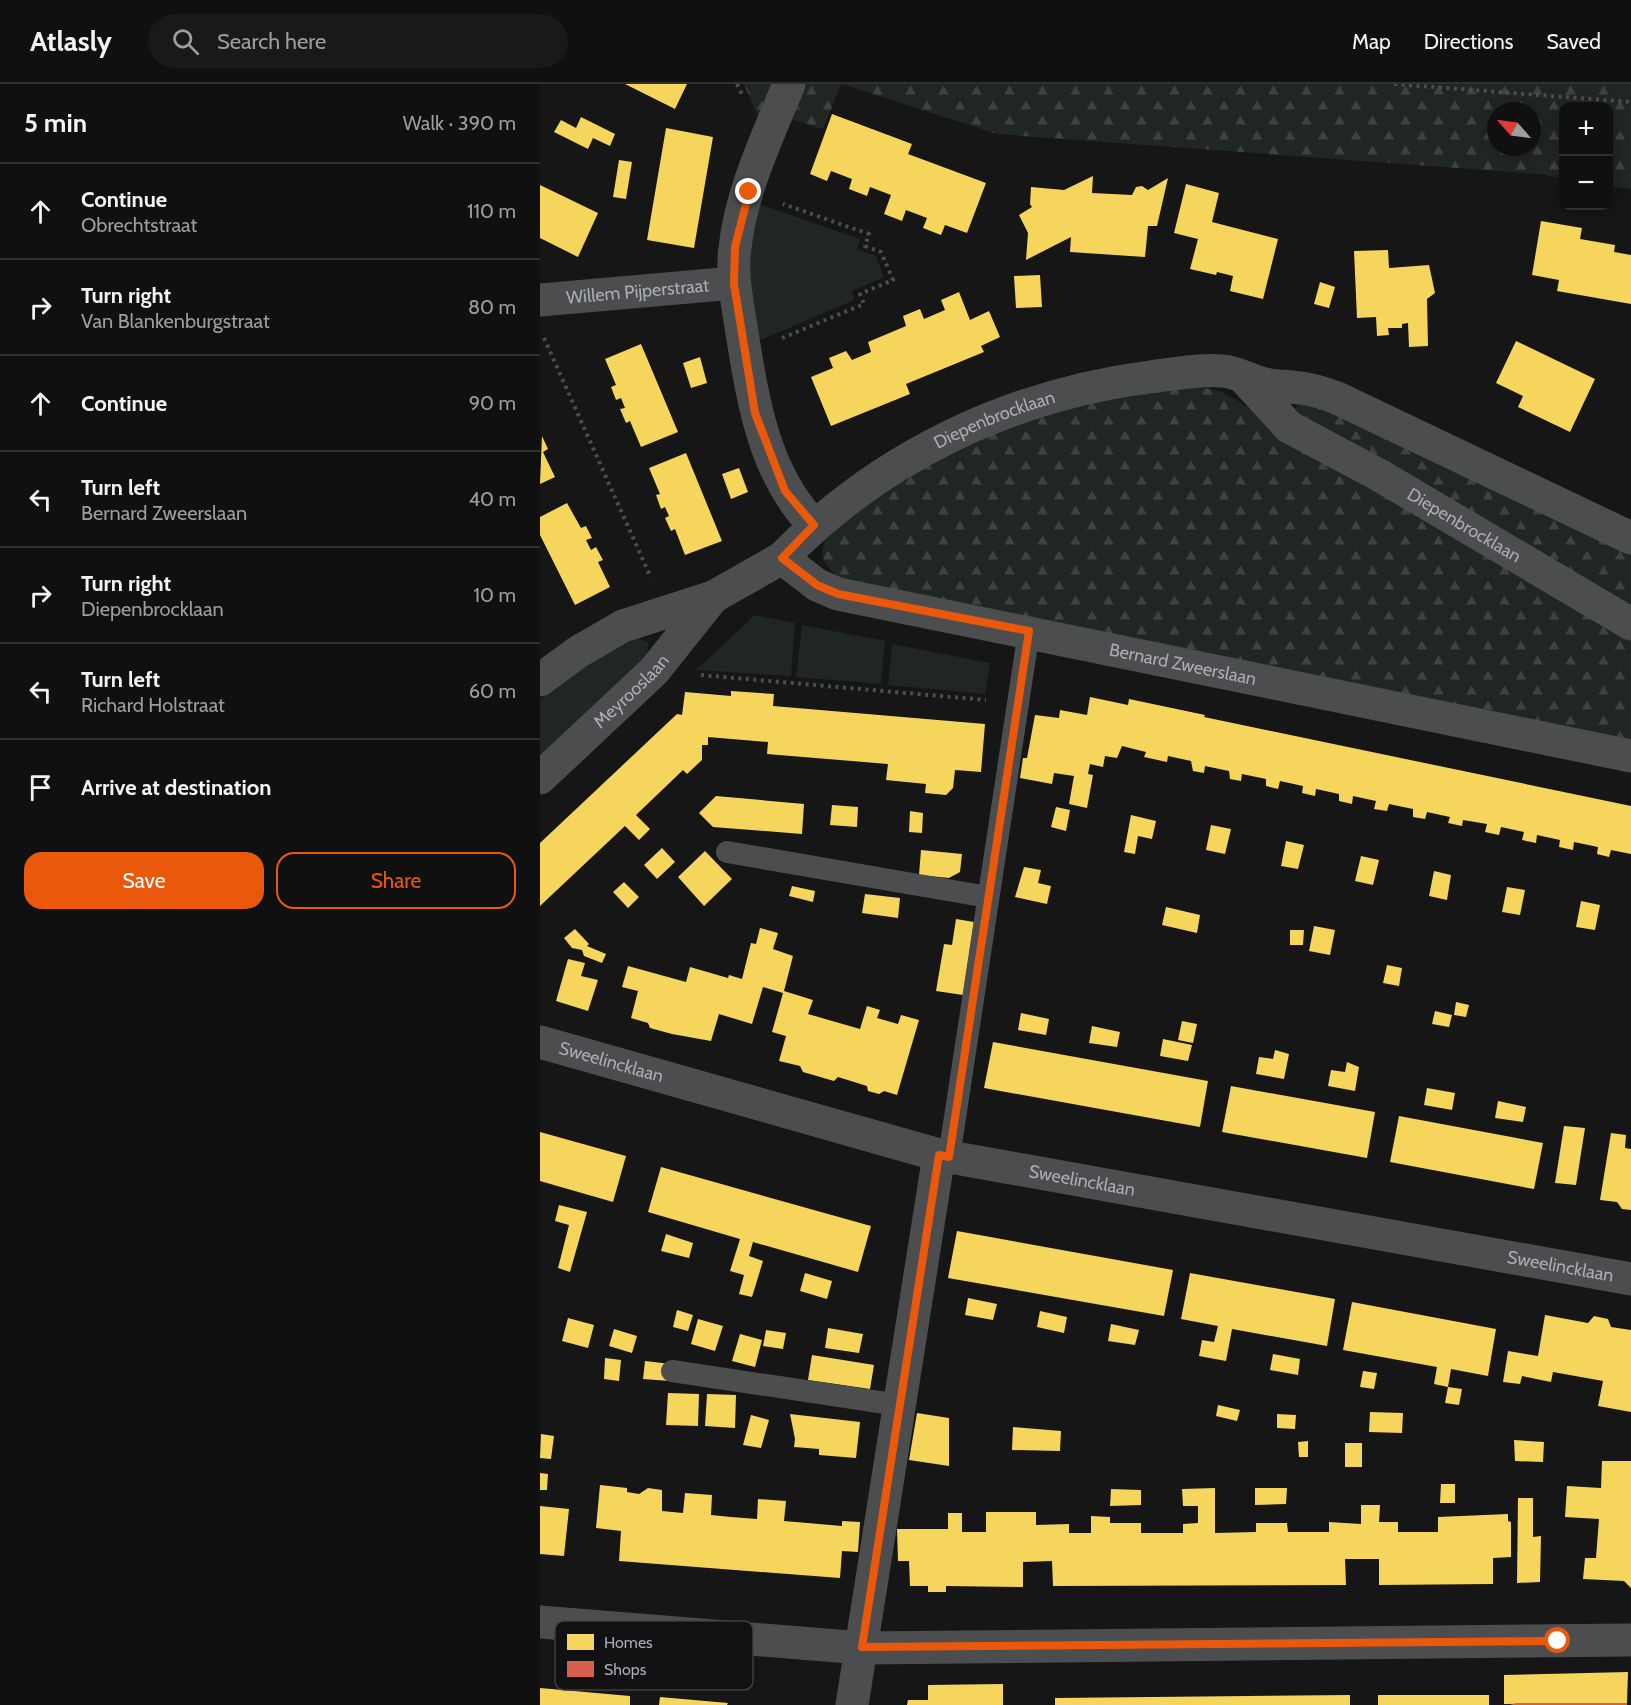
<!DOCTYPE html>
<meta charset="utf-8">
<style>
:root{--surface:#101010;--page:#191919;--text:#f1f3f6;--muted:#9c9d9f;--line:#303030;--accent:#ea580c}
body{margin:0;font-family:Cabin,sans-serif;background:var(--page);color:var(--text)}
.controls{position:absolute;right:18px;top:18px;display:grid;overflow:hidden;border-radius:12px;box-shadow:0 3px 15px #0003}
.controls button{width:54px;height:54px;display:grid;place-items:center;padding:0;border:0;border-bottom:2px solid var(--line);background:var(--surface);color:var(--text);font:30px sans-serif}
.compass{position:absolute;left:947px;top:18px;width:54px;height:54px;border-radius:50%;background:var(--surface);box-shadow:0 3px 15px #0003;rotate:298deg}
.stop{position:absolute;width:18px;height:18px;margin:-14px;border:4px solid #ea580c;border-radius:50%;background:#fff}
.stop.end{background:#ea580c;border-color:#fff;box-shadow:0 2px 6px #0008}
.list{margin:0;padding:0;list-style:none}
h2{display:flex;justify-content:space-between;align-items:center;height:78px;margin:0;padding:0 24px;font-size:26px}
h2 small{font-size:20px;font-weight:400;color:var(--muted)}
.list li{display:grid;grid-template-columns:39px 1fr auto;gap:18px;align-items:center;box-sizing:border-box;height:96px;padding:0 24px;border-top:2px solid var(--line)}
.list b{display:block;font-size:22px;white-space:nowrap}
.list p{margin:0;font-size:20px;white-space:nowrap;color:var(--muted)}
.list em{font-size:20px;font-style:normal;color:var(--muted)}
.actions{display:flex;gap:12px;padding:18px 24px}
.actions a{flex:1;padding:14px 0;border:2px solid var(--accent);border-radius:18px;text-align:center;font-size:21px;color:var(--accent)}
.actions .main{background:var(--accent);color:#fff}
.icon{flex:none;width:33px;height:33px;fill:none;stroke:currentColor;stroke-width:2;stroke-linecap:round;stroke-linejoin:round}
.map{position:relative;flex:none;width:1091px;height:1621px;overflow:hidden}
header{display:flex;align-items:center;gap:36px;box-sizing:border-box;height:84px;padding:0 30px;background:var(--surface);border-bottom:2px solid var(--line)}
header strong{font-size:28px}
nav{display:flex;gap:33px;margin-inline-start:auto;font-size:21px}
.search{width:420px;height:54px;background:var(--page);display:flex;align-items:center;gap:15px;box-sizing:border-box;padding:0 21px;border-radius:33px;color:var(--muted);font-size:22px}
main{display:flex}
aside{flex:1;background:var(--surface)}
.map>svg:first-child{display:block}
.green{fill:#202621}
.forest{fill:url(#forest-firs);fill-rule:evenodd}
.homes{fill:#f6d55c}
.shops{fill:#d6604d}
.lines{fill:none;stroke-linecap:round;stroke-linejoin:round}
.path{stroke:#4d4e51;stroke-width:4;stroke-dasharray:3 4.5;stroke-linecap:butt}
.lane{stroke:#4c4d4f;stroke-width:22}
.street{stroke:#4c4d4f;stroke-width:33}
.route{stroke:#ea580c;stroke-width:8}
.labels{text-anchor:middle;stroke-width:6;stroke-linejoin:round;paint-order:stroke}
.street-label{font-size:18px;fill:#a9acb5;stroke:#111012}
.key{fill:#111012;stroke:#3f3f43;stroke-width:1.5}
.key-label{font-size:16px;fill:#a9acb5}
</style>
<header>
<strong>Atlasly</strong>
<div class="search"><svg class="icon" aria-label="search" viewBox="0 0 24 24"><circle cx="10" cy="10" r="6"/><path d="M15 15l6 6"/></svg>Search here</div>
<nav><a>Map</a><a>Directions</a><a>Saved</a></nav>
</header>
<main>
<aside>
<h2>5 min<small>Walk · 390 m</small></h2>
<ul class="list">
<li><svg class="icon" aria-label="ahead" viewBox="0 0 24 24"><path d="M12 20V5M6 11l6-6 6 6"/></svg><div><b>Continue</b><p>Obrechtstraat</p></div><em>110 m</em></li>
<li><svg class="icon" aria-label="right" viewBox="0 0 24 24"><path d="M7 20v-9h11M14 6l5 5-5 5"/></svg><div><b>Turn right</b><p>Van Blankenburgstraat</p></div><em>80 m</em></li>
<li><svg class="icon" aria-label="ahead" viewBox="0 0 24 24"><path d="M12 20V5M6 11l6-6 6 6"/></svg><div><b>Continue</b></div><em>90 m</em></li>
<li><svg class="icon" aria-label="left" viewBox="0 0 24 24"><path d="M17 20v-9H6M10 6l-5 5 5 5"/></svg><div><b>Turn left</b><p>Bernard Zweerslaan</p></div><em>40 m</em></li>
<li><svg class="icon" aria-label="right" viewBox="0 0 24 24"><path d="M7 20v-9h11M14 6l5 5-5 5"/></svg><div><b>Turn right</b><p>Diepenbrocklaan</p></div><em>10 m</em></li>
<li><svg class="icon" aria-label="left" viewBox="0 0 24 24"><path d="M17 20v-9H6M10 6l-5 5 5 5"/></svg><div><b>Turn left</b><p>Richard Holstraat</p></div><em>60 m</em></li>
<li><svg class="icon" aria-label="arrive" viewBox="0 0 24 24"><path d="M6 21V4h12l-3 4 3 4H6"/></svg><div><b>Arrive at destination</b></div></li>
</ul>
<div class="actions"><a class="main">Save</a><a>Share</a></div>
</aside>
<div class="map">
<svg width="1091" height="1621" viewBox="0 0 1091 1621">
<defs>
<pattern id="forest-firs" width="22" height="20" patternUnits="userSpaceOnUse" patternTransform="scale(1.5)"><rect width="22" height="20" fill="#202621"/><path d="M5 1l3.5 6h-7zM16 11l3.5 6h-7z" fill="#3e433f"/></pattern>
</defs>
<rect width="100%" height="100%" fill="#161616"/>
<path class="green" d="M219,120L320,155L317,165L336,172L344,193L312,207L314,216L216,258L207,169Z
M215,531L255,539L251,592L156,586Z
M262,541L345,557L341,600L256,593Z
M97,554L108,558V567L105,575L0,674V616L50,579Z
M352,560L450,579L445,610L348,601Z"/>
<path class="forest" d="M204,0H241L227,33L217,30Z
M255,0H301L283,45L247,34Z
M302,0H1091V105L1069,102L1068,22H1023V94L998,90L457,50ZM956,27H992V63H956Z
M651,303C676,303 694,312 713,328L1091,549V658L301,495C280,479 275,466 294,444C325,424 354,402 386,383C467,334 559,315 651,303Z
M770,315L1091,464V530L754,329L756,323Z"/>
<path class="homes" d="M85,0H147L135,25Z
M292,30L372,60L368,70L446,99L427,149L405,141L401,151L383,144L387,134L366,126L362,137L344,130L351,111L330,103L327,112L309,105L312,95L291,87L287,97L270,90Z
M41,33L75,50L70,62L53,54L48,65L14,48L21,36L36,44Z
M126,44L173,53L154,164L107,156Z
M79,76L92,78L86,115L73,113Z
M553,92L552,109L592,111L596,103L602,102L608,106L628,94L617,142H608L605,173L530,168L531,153L486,176L488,149L479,131L492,123L490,120L491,103L524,106Z
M646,100L679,109L672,138L738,155L723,215L690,207L693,192L677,188L676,191L650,185L658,155L634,149Z
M0,101L58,129L38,173L0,154Z
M1001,137L1042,144L1040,155L1075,161L1074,168L1091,171V220L1017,207L1019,196L992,191Z
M848,166L849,184L889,181L895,209L887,215L888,262L869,263L868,239L862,240V244H848L849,251L837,252L836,233L817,234L814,167Z
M500,191L502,223L476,224L474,192Z
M780,198L795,203L789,224L774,220Z
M419,208L430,236L449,227L460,253L441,262L444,268L366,300L370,310L291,342L271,293L293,284L289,274L306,267L312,276L331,268L328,258L366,242L363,232L380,225L384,235L405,226L401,216Z
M976,257L1055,295L1030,348L978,323L983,312L956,299Z
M101,260L138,348L101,363L90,337L86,339L80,325L85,324L81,314L76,316L71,303L76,301L65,275Z
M160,273L167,299L151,304L143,279Z
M2,352L8,365L3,368L15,393L0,400Z
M146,369L182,457L145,471L135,445L131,447L125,434L129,432L125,423L121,425L116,411L120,410L109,384Z
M199,384L208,408L191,415L182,390Z
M27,419L41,444L46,442L52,454L46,456L51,466L56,463L63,476L58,478L70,503L35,521L0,451V433Z
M191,607L234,610L233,622L445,640L441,688L415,686L413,704L406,711L385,709L386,700L346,696L348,680L227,670L228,658L168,653V661H162V676L147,690L143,686L96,731L110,745L99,756L85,742L0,822V759L137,630L142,631L145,608L191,612Z
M550,613L588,621L589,615L665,631L664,633L1091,722V770L1071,766L1069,773L1057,770L1058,763L1034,758L1033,766L1019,763L1020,756L997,751L996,759L982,756L984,748L961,743L959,751L945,748L947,740L923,736L922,742L908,739L910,733L887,728L885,735L873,733V725L849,720L847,727L834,725L836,717L813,712L812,720L799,717V710L776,705L775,712L762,709L763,702L740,697L738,705L726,702V695L702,690L701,697L690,695L689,687L665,682L664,689L653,687L651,677L628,672L627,678L604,673L606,668L582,662L577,674L565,672L563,683L550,680L548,690L553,691L547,724L529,720L534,692L514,689L512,700L480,694L483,674H487L495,631L519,634L520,626L547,631Z
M176,712L264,720L262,750L173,743L159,729Z
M292,721L318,723L317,743L290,741Z
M516,723L530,726L526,747L511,743Z
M370,727L383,729L382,749L369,748Z
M591,731L616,737L612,755L598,752L595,770L584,768Z
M671,741L691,745L685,770L666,766Z
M746,757L764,761L758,785L741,782Z
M122,764L135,778L117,795L104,781Z
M381,766L422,770L420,788L409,794L379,791Z
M165,767L192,795L164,822L138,793Z
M821,772L839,776L833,801L815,797Z
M484,783L501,786L498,799L511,802L507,820L475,813Z
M894,787L911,791L907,816L889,812Z
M84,798L99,813L88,824L73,808Z
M252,802L275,807L273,818L249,812Z
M967,803L985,806L980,831L962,828Z
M325,810L360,814L358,834L322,829Z
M1041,817L1060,821L1055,846L1036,843Z
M626,823L660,831L657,849L622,841Z
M416,835L434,838L423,911L396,907L404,860L412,861Z
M774,842L795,846L790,871L769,867Z
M220,844L238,849L233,865L253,872L244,907L273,916L268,930L320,945L327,922L340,926L337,934L358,940L361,931L379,936L357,1011L344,1007L339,1010L328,1007L327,1002L298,993L294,997L263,988L260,982L239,977L246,952L232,948L243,909L223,903L212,940L179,930L171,957L132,950L110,944L108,939L91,934L98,907L82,903L88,882L146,898L150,883L188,894L189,891L202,895L211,859L216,860Z
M35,845L49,860L47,862L66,870L62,879L44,872L42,866L32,864L24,854Z
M750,846H764L763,861H750Z
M28,875L45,879L41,892L58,896L48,927L16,917Z
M847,881L862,884L859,902L843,899Z
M916,918L929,921L926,933L914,931Z
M895,927L912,931L909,943L892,940Z
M481,929L509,935L506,951L478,946Z
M642,937L657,940L653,959L638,956Z
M552,942L580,948L577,963L549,959Z
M623,955L652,961L648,977L620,972Z
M453,958L668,997L660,1043L444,1004Z
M735,966L749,970L744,995L716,990L719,973L733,975Z
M807,978L819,983L815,1007L788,1002L791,986L805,988Z
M691,1002L835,1028L827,1074L682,1048Z
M887,1004L915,1009L912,1026L884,1021Z
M958,1017L986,1023L983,1038L955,1034Z
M859,1032L1003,1059L994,1105L850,1078Z
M1024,1042L1045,1044L1036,1101L1015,1099Z
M0,1048L86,1072L73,1118L0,1097Z
M1071,1049L1086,1051L1085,1064L1091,1065V1126L1082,1125L1077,1118L1060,1116Z
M121,1083L331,1142L318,1188L213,1158L209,1172L223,1177L212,1213L199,1210L204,1191L190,1187L200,1155L108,1128Z
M19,1121L47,1128L30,1188L18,1184L29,1141L15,1137Z
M417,1147L633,1186L624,1232L408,1194Z
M126,1150L153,1159L149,1174L121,1167Z
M265,1189L292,1197L287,1215L260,1207Z
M650,1189L795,1215L787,1262L692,1245L686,1277L659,1272L662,1256L674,1258L678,1242L641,1235Z
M428,1214L457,1220L453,1236L425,1231Z
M812,1218L956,1245L948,1292L911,1285L908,1303L894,1300L897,1283L803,1266Z
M137,1226L153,1231L148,1247L133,1243Z
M500,1227L527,1233L524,1249L497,1243Z
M1005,1231L1048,1239L1054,1232L1068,1235L1071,1243L1091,1246V1328L1058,1322L1063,1297L1013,1288L1011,1298L982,1292L980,1300L963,1298L968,1267L998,1272Z
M28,1234L54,1241L48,1264L22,1257Z
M158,1235L183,1242L175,1267L151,1260Z
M571,1240L599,1246L595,1261L568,1257Z
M288,1244L323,1250L319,1269L285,1264Z
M74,1245L97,1252L92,1269L69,1262Z
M226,1246L246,1249L243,1265L223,1262Z
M200,1250L222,1256L215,1283L192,1277Z
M733,1270L760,1275L758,1291L730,1286Z
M272,1271L334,1281L330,1305L268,1296Z
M65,1274L81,1276L79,1297L64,1295Z
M105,1277L131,1280L130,1297L103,1295Z
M823,1287L837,1289L834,1305L820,1303Z
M908,1303L922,1305L919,1321L905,1319Z
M128,1309L159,1310L158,1342L126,1341Z
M167,1310L196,1311L195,1344L165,1342Z
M678,1321L700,1326L697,1337L676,1332Z
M830,1328L863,1329L862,1349L829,1348Z
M377,1329L409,1334V1382L369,1376Z
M250,1330L320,1338L316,1374L279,1371V1365L254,1363L255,1355Z
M737,1330L756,1331L755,1345L737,1344Z
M211,1331L229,1336L221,1364L203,1361Z
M473,1343L521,1347L520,1367L472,1366Z
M1,1350L14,1352L11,1375L0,1374Z
M974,1356L1004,1358L1003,1378L975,1377Z
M768,1357V1373H759L758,1358Z
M805,1359H822V1383H805Z
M1062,1377H1091V1504L1084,1497L1043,1495L1045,1474H1056L1059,1435L1025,1433L1027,1402L1061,1404Z
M0,1389L8,1390L7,1406H0Z
M901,1400H915V1419H900Z
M60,1401L87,1404V1408L99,1410L108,1404L122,1406V1427L143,1429L145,1409L172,1411L171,1431L191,1433L217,1435L218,1415L246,1417L244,1437L302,1442V1437L320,1438L318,1468L302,1467L300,1494L79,1477L81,1447L56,1444Z
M675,1404V1449L716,1448V1439H747L748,1448H789V1438L821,1440V1421H840L839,1438H858V1448H898V1433L968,1430V1437L971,1438V1473L953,1474V1500L839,1501V1475H805L806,1501L513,1502L512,1477L483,1478V1503L406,1502V1508H388V1502H370L369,1477H358L357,1445H408V1429H422V1448H446V1428H496V1441L529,1440V1449H551V1432L570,1433V1439H601V1449H643V1440L658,1439V1422H643L642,1405Z
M715,1404H747L746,1420L715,1421Z
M571,1405L601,1406V1421L570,1422Z
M978,1414H993V1453L1001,1452L1000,1498L977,1499Z
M0,1422L29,1425L24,1472L0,1470Z
M1088,1588L1087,1619L964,1620V1591Z
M463,1600V1621H367L368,1616H388V1601Z
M0,1604L90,1612V1621H0Z
M810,1611V1621H515V1614Z
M838,1611H949V1621H838Z
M120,1613L188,1619L187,1621H119Z"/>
<path class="shops" d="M976,1619H1087V1621H970Z"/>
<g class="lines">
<path class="path" d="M197,0L203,13
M854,0L1091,18
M4,254L111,494
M242,254L324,220L320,210L353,196L341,168L325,162L329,150L243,120
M161,591L446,616"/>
<path class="lane" d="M187,768L448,813
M409,1073L489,547
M132,1287L359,1321"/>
<g class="street">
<path d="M249,0C228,52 201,107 195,164C191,192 198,221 202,249C213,317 224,390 274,441"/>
<path id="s1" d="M0,216L194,199"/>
<path id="s2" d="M705,295L749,343L839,391L1091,540"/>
<path id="s3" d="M242,474C340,373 470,311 610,293C633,290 659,285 682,287C699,288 714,299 730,301C759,304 768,303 797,314L1091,454"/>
<path id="s4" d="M0,596L38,568L83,542L173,513L242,474L277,501L298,510L1091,672"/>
<path id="s5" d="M0,694L114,587L173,513"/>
<path id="s6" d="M0,958L399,1071L1091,1195"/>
<path d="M0,1538L322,1564L1091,1556"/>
<path d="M312,1621L399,1071"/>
</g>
</g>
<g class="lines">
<path class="route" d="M209,108L195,163L194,200L215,329L245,407L274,441L242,474L277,501L298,510L489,547L409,1073L399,1071L322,1563L1018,1557"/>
</g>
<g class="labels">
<g class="street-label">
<text dy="6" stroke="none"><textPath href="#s1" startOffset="98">Willem Pijperstraat</textPath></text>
<text dy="6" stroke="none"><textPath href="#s3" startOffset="256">Diepenbrocklaan</textPath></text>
<text dy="6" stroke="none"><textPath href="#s2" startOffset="266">Diepenbrocklaan</textPath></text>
<text dy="6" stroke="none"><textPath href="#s4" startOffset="692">Bernard Zweerslaan</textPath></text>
<text dy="6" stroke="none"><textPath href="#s5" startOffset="126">Meyrooslaan</textPath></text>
<text dy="6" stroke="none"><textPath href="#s6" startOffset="74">Sweelincklaan</textPath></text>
<text dy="6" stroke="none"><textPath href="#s6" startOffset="560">Sweelincklaan</textPath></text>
<text dy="6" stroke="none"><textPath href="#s6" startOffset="1046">Sweelincklaan</textPath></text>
</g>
</g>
<rect x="15" y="1537" width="198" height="69" rx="9" class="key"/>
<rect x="27" y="1550" width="27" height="16" fill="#f6d55c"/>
<rect x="27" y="1577" width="27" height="16" fill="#d6604d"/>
<g class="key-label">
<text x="64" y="1564">Homes</text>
<text x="64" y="1591">Shops</text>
</g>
</svg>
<div class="controls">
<button>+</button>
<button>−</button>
</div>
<svg class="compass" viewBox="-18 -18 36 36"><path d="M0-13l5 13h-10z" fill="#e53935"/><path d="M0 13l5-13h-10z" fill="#9c9d9f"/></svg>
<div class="stop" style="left:1018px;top:1557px"></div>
<div class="stop end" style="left:209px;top:108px"></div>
</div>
</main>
